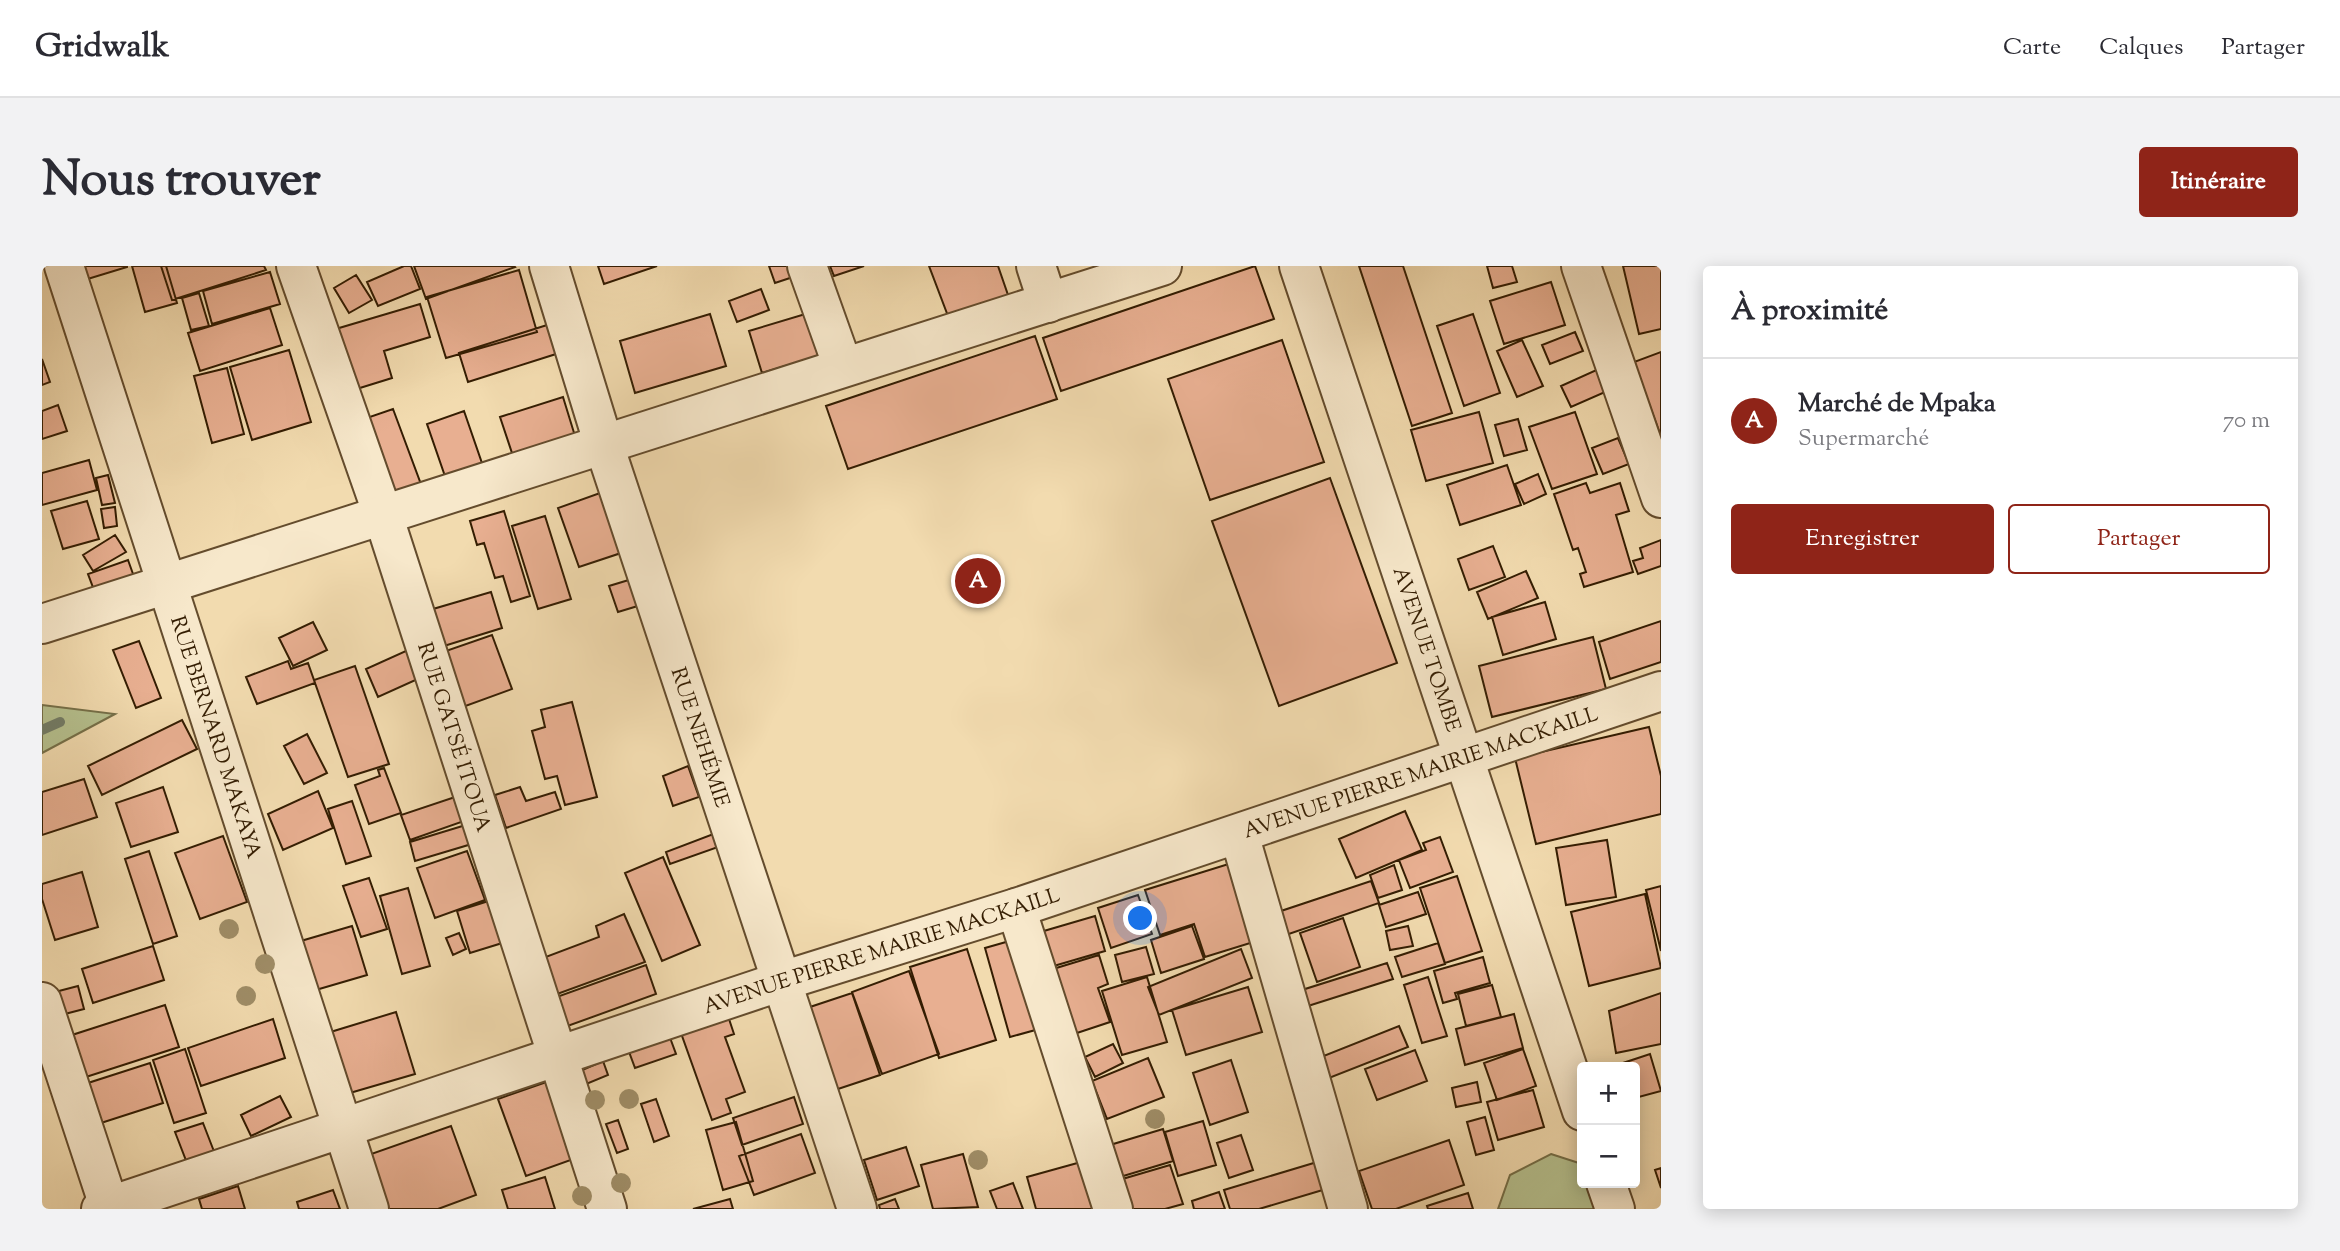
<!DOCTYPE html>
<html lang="fr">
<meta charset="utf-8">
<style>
:root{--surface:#fff;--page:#f2f2f3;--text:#2b2b33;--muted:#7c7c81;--line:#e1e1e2;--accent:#8f2418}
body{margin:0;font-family:"Sorts Mill Goudy",serif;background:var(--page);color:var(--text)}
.controls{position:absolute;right:21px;bottom:21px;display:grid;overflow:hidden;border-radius:7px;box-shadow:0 4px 18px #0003}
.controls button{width:63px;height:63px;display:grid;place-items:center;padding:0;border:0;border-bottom:2px solid var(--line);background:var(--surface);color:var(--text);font:35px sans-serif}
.you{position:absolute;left:1099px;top:653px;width:24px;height:24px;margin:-18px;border:5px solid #fff;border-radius:50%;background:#1a73e8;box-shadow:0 0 0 10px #1a73e833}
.badge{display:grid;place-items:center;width:46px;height:46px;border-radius:50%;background:var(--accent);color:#fff;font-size:23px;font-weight:700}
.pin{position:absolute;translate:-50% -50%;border:4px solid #fff;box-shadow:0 2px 7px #0006}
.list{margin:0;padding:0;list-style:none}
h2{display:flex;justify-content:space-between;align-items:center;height:91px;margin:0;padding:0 28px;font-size:30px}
h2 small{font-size:23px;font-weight:400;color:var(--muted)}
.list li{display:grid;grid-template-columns:46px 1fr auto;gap:21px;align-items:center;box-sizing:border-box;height:126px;padding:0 28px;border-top:2px solid var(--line)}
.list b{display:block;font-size:26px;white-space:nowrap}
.list p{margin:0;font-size:23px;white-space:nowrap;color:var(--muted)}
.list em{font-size:23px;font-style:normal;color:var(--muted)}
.actions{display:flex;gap:14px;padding:21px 28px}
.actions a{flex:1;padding:16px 0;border:2px solid var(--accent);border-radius:7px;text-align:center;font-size:24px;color:var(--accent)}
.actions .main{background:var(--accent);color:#fff}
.map{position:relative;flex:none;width:1619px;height:943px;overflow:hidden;border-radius:7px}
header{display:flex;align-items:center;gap:42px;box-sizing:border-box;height:98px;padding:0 35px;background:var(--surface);border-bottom:2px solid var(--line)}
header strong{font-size:33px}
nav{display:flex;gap:38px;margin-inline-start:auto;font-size:24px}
.intro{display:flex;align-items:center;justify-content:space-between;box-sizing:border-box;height:168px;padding:0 42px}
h1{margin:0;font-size:49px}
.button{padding:18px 32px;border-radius:7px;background:var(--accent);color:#fff;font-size:24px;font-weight:700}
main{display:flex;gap:42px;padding:0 42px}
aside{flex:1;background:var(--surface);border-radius:7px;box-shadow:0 4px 18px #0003}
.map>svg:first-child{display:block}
.green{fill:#b6c18f;stroke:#756f48;stroke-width:2}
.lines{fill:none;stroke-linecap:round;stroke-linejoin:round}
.stream{stroke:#727c67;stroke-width:10}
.building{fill:#e8af91;stroke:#341d02;stroke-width:2}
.street-casing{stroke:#644c2d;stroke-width:42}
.street{stroke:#f7e8cb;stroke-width:38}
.tree{fill:#9f8d67}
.labels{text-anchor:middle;stroke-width:5;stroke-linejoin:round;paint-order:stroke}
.street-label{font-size:21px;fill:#341d02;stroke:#f7e8cb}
</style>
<header>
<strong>Gridwalk</strong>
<nav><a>Carte</a><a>Calques</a><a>Partager</a></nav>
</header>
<div class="intro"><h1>Nous trouver</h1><a class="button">Itinéraire</a></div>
<main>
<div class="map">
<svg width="1619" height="943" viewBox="0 0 1619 943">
<rect width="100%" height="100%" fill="#f2dbaf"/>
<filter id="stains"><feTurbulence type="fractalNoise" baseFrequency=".00286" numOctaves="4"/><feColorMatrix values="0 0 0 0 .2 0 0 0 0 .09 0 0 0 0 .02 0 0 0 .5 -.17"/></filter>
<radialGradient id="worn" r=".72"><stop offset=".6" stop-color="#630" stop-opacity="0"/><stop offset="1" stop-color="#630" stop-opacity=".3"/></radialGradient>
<path class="green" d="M0,439L73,448L0,487Z
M1509,888L1540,898V917H1558L1557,943H1456L1468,909Z"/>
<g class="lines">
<path class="stream" d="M0,464L18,456"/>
</g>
<path class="building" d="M20,0H85V1L26,19Z
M90,0H124L135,37L103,46Z
M119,0H222L224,4L130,34Z
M362,0H369L378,23L336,40L325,16Z
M372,0H472L473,1L384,33Z
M556,0H615L562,18Z
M727,0H761L763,7L733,17Z
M788,0H822L792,10Z
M887,0H956L966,29L906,50Z
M1213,0L1232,53L1019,125L1001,72Z
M1317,0H1361L1410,147L1370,160Z
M1445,0H1470L1475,16L1451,22Z
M1581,0H1619V63L1597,68Z
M477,4L495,66L404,92L385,31Z
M228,6L238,38L170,58L161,25Z
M314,9L330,34L307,47L292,22Z
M1509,16L1523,59L1462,78L1448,35Z
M719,23L727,44L695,56L687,35Z
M157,27L167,60L149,64L140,32Z
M378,38L388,71L342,85L350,112L305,126L287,65Z
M228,42L240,79L158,105L146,67Z
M770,46L783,88L720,107L707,65Z
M668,48L684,100L593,127L578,75Z
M1431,48L1458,127L1422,140L1395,60Z
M505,59L514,88L426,116L417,87Z
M1533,66L1541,85L1508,98L1500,79Z
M993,70L1015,133L806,203L784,140Z
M1240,74L1282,196L1168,234L1126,113Z
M1480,74L1501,120L1475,131L1455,85Z
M247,84L269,156L210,174L188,101Z
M1619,86V171L1592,96Z
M0,93L8,116L0,119Z
M1561,101L1570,123L1529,141L1519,120Z
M185,102L202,168L170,177L152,110Z
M521,131L533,170L471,190L458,151Z
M16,139L25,165L0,173V145Z
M351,143L380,221L340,235L310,157Z
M422,145L442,203L405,216L385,158Z
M1437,146L1451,197L1384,215L1369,164Z
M1533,146L1555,208L1510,223L1487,161Z
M1476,153L1485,184L1462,190L1453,159Z
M1576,172L1587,198L1561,208L1550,182Z
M47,194L55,224L0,239V207Z
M1465,199L1479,239L1418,259L1405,219Z
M1496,208L1504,228L1482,238L1473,218Z
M66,209L73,237L60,239L54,212Z
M1288,212L1355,397L1237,440L1170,255Z
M1544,217L1548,227L1578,217L1587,245L1574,249L1591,306L1542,321L1538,308L1544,306L1536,282L1531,284L1512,228Z
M558,227L579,287L537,301L516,242Z
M45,235L57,273L21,283L9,245Z
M73,241L75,260L62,262L59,243Z
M462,245L488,330L469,336L461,310L453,312L442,277L435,279L428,255Z
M503,250L529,333L496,343L470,260Z
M73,269L84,286L51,305L41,289Z
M1619,274V300L1596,308L1591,295L1601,292L1598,282Z
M1451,280L1463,311L1427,324L1416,293Z
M86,294L95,319L55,332L46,308Z
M1484,305L1496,332L1446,353L1435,326Z
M590,313L599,339L576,346L567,320Z
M449,326L460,362L402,380L391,343Z
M1503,336L1514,373L1461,389L1450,351Z
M1619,355V396L1568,413L1557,376Z
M271,356L285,384L251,400L237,372Z
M450,369L470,423L418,442L398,387Z
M1551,371L1564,423L1450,451L1437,400Z
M97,375L119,432L94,442L71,384Z
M366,384L378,412L336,431L324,403Z
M246,395L249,403L266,397L273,417L215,438L204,411Z
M313,400L347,498L306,511L272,414Z
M530,436L555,531L523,539L515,510L503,513L490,465L503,461L499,444Z
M140,454L155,483L60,529L46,500Z
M1607,461L1619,510V548L1494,578L1473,492Z
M265,468L285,507L262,518L242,480Z
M646,500L657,531L631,540L621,510Z
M342,502L359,547L327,558L313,519L338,510L336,504Z
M42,513L55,551L0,569V526Z
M121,521L136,566L89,581L74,537Z
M478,521L484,535L513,526L519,543L464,562L453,529Z
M276,525L291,562L241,584L226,548Z
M416,530L425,554L368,574L359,549Z
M310,535L329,590L304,598L286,543Z
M1363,545L1380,584L1314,612L1297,573Z
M427,558L433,577L373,595L368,576Z
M674,567L679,580L628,598L624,586Z
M181,570L205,636L158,653L133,587Z
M1398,571L1411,606L1368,622L1357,594L1384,584L1381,577Z
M1565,574L1574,631L1524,639L1514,582Z
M107,585L135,670L111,678L83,593Z
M425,585L443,634L393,652L375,602Z
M621,591L658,679L620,695L583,607Z
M1193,596L1196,607L1189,610L1203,655L1218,674L1163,691L1152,658L1118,669L1103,624Z
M1352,599L1360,624L1336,632L1328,609Z
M40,606L56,661L13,674L0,633V618Z
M1415,610L1440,685L1403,697L1378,622Z
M327,612L345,663L319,671L301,620Z
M1329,615L1337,637L1241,670L1233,647Z
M1619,620V685L1604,624Z
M366,622L388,700L360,708L338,630Z
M1376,626L1384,648L1344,661L1337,639Z
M1603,628L1619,702L1547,720L1529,646Z
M1096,629L1110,668L1069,682L1056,642Z
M456,632L470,674L428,687L415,645Z
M582,648L603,696L507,731L493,695L557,671L554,660Z
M1053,650L1063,685L1005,702L995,667Z
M1301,652L1318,701L1275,716L1258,667Z
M310,660L325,709L267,726L252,677Z
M1150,660L1162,693L1119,707L1109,674Z
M1366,660L1371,680L1348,684L1344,665Z
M417,667L424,683L411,689L404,672Z
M971,674L997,763L968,771L943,682Z
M1396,677L1403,698L1360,711L1353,691Z
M111,680L122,714L51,737L40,703Z
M1104,681L1112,708L1080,716L1073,689Z
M925,683L954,774L897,792L868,701Z
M1199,683L1210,712L1117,749L1106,721Z
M1057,689L1066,718L1056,722L1068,756L1032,768L1011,703Z
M1441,691L1448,717L1413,727L1415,733L1401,737L1392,705Z
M1345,697L1351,713L1266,740L1260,724Z
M604,699L614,728L520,762L509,733Z
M867,705L897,788L840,808L810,726Z
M1105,711L1125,776L1080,789L1060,725Z
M1386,711L1405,770L1380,777L1362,719Z
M1450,719L1459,751L1424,760L1416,728Z
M36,720L42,743L19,749L13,726Z
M1206,721L1220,766L1144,789L1130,744Z
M810,727L838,809L784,827L756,745Z
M1619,727V778L1574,787L1567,745Z
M123,739L137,781L44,811L30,769Z
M354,746L373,808L301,829L282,768Z
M1472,748L1481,782L1423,799L1414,763Z
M686,750L692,768L683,771L703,826L684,833L689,847L670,854L639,767Z
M231,753L243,792L159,820L146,782Z
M1357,760L1366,781L1287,812L1279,791Z
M627,769L634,788L593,802L586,783Z
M1071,778L1081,797L1053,811L1043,791Z
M143,783L164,847L132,857L111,794Z
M1481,783L1494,820L1455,834L1442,797Z
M1373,784L1385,815L1335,834L1323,803Z
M1608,788L1619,825L1593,832V801H1579L1578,798Z
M1106,792L1122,831L1065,853L1050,815Z
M1189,794L1206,846L1168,859L1151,807Z
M561,795L566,809L537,821L531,808Z
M108,797L121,837L59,857L46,817Z
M513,813L540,890L484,910L456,833Z
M1435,816L1439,836L1414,841L1410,822Z
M1491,824L1502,861L1456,874L1445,836Z
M238,830L249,851L209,870L199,849Z
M752,831L761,858L700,879L691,852Z
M614,833L627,870L612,876L599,838Z
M1443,851L1452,884L1434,889L1425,856Z
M576,854L586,883L575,887L564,858Z
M1161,855L1174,899L1136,910L1123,866Z
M694,856L711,915L681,924L664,864Z
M161,857L173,888L145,897L133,866Z
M409,860L434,929L396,943H330L312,894Z
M1121,863L1131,895L1078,911L1068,879Z
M759,868L773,907L712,929L697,890Z
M1199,869L1211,904L1187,912L1175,877Z
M1407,874L1422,919L1354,943H1330L1317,905Z
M864,881L877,920L835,934L822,894Z
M921,888L936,941L891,943L879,899Z
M1285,893L1294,920L1217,943H1188L1182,924Z
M1039,896L1052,943H994L985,911Z
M1128,899L1141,938L1123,943H1086L1077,914Z
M1619,902V922L1613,904Z
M503,911L513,943H466L460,924Z
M971,917L981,943H955L948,925Z
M196,920L203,943H160L157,933Z
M291,924L298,943H257L255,936Z
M1177,926L1183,943H1152L1150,935Z
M1426,927L1431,943H1386L1385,940Z
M688,933L691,943H651Z
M853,933L857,943H838L837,939Z"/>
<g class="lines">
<defs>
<g id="street">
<path id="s1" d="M22,0L327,943"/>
<path id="s2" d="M254,0L341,249L565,943"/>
<path id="s3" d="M507,0L561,176L815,943"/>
<path d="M765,0L801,101"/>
<path d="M994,0L1006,37"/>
<path id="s4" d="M1257,0L1540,845"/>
<path d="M1539,0L1619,232"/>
<path d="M0,358L1120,0"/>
<path d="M1197,568L1306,943"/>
<path d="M974,642L1071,943"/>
<path d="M0,736L68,943"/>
<path d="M1564,917L1573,943"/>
<path id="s5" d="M59,943L740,715L974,642L1619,425"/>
</g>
</defs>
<use href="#street" class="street-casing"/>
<use href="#street" class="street"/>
</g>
<g class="tree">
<circle cx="187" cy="663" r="10"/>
<circle cx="223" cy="698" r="10"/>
<circle cx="204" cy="730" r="10"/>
<circle cx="587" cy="833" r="10"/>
<circle cx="553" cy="834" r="10"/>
<circle cx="1113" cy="853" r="10"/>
<circle cx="936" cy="894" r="10"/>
<circle cx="579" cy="917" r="10"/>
<circle cx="540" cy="930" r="10"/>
</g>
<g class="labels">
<g class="street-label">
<text dy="7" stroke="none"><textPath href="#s4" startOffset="404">AVENUE TOMBE</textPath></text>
<text dy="7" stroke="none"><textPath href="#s2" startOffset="497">RUE GATSÉ ITOUA</textPath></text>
<text dy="7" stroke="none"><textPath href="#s1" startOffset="495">RUE BERNARD MAKAYA</textPath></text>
<text dy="7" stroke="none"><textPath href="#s3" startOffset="495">RUE NEHÉMIE</textPath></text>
<text dy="7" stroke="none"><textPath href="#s5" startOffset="1390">AVENUE PIERRE MAIRIE MACKAILL</textPath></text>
<text dy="7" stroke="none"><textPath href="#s5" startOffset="822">AVENUE PIERRE MAIRIE MACKAILL</textPath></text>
</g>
</g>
<rect width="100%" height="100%" filter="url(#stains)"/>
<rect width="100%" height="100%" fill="url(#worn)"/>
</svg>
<div class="controls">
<button>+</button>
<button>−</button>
</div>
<div class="you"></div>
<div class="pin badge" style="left:936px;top:315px">A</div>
</div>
<aside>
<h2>À proximité<small></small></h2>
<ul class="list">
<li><span class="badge">A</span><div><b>Marché de Mpaka</b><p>Supermarché</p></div><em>70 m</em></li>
</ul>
<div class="actions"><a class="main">Enregistrer</a><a>Partager</a></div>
</aside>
</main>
